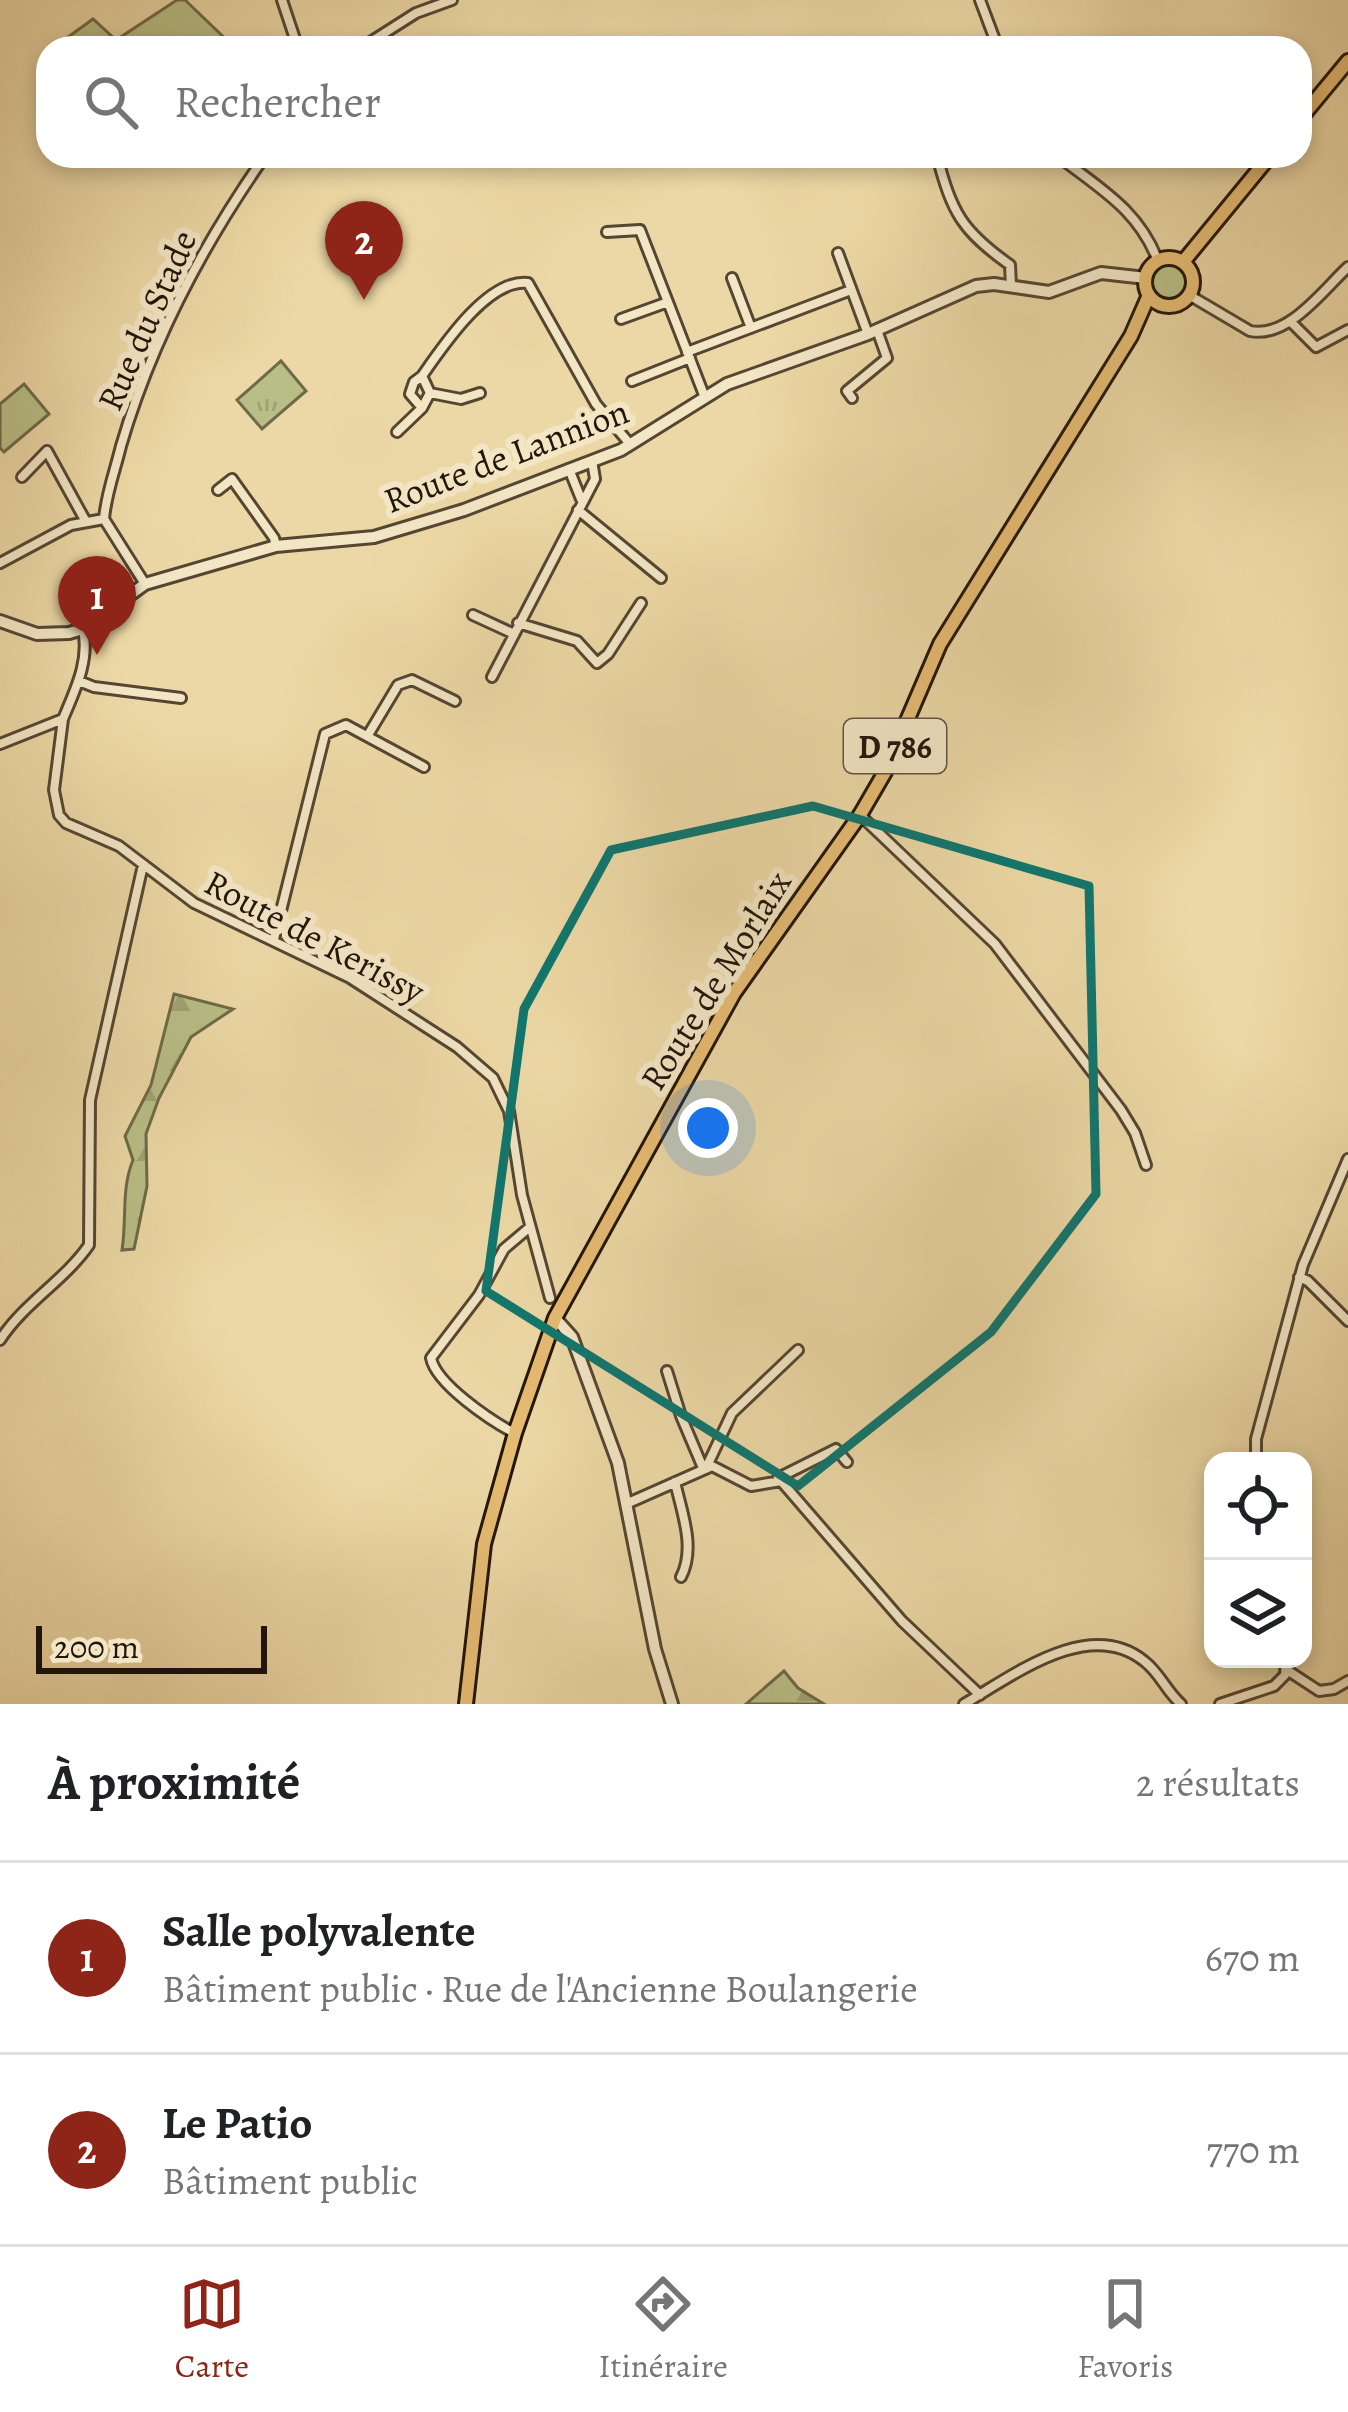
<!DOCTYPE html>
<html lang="fr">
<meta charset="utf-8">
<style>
:root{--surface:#fff;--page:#f2f2f2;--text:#202124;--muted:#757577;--line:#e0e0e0;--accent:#8f2418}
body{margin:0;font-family:Alegreya,serif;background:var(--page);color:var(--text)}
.controls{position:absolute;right:36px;bottom:36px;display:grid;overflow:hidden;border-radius:24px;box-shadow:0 6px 18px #0003}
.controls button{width:108px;height:108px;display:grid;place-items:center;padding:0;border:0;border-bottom:3px solid var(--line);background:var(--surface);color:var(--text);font:60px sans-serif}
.scale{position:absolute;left:36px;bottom:30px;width:231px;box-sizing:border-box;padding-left:12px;border:6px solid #23150b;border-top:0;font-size:33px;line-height:42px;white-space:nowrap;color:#23150b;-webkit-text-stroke:9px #f3e6c5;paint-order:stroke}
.you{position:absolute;left:708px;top:1128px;width:42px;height:42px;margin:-30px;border:9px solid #fff;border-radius:50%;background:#1a73e8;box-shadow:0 0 0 18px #1a73e833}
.badge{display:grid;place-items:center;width:78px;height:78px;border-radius:50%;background:var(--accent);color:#fff;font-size:39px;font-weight:700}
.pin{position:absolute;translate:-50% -99px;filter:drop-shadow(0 3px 6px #0008)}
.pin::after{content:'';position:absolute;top:63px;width:42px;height:36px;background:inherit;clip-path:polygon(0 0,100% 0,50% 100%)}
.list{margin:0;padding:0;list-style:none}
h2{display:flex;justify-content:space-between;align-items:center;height:156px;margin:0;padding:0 48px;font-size:51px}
h2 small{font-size:39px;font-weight:400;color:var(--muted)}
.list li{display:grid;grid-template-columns:78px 1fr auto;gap:36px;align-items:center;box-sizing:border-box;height:192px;padding:0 48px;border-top:3px solid var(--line)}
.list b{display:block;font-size:45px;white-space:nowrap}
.list p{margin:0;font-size:39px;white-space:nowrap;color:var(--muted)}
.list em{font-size:39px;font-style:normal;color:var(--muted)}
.icon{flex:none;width:66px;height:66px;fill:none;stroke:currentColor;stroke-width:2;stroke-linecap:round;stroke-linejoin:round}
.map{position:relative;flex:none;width:1348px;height:1704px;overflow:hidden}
.search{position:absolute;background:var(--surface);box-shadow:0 6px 18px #0003;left:36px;right:36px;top:36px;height:132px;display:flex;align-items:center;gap:30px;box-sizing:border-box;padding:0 42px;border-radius:36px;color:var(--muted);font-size:45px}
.sheet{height:540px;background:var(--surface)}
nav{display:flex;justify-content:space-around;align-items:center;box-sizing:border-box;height:168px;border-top:3px solid var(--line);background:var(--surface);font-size:33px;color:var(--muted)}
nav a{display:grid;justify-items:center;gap:6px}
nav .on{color:var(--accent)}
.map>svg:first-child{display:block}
.grass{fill:url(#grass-tufts);stroke:#6e6a48;stroke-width:3}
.forest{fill:url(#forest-firs);stroke:#6e6a48;stroke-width:3}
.garden{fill:#b9be86;stroke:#6e6a48;stroke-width:3}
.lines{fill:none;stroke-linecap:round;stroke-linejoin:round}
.minor-casing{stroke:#554632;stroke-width:14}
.tertiary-casing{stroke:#554632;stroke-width:16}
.primary-casing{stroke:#23150b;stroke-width:18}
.minor{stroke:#f3e6c5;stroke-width:8}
.tertiary{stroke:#f3e6c5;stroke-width:10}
.primary{stroke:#e6bc73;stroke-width:12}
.marked{fill:none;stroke:#0f766e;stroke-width:9;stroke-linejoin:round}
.labels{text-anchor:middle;stroke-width:12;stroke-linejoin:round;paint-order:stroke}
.shield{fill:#f3e6c5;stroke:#615443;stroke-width:3}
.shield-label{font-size:33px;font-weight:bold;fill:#23150b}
.street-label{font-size:36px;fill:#23150b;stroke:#f3e6c5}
</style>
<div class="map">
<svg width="1348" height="1704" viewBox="0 0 1348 1704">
<defs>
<pattern id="grass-tufts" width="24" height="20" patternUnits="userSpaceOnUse" patternTransform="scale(3)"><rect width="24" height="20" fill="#b9be86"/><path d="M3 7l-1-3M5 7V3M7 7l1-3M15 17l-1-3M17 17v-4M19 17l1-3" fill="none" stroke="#9fa272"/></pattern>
<pattern id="forest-firs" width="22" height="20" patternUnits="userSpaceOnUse" patternTransform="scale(3)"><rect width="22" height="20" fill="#b9be86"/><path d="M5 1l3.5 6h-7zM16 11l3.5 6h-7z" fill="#9fa272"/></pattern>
</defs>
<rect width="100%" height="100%" fill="#ecd8a6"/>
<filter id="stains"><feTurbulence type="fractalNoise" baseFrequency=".00167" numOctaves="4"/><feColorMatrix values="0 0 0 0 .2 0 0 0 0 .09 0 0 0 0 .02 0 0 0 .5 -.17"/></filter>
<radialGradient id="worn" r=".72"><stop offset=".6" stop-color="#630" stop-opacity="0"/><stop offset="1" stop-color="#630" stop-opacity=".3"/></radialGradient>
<path class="grass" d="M1152 282a19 19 0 1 1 38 0a19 19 0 1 1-38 0Z
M281,361L306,391L262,429L237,400Z"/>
<path class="forest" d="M174,994L233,1009L191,1037L159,1098L146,1134L147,1186L134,1249L122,1250C127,1218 121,1189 133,1160L125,1136L151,1085Z
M784,1671L798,1688L824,1704H746Z"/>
<path class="garden" d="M177,0H185L235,48H53L93,19L116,40Z
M24,384L49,414L4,452L0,448V404Z"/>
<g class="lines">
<defs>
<path id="minor" d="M282,0L298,48
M980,0L998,48
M361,48L416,13L452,0
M937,156C952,213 962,231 1010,265L1011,286
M1058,156C1100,189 1138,209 1158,261
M607,232L640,230L704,395
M838,253L868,334
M732,278L751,328
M1189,295L1250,331C1288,339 1323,290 1348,267
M621,319L668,302
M1290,321L1316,347L1348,330
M687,352L851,290
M422,376C443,346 488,278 528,283L596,404L630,444
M422,376L430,393L422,408L410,394L414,382Z
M632,381L690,358
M430,393L461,399L480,393
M852,398L847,391L887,358L877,330
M397,432L422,408
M569,469L581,499
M22,477L47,451L85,520
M218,490L232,479L274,538L276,546
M578,510L661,578
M104,519C106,494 115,471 121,446C152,340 202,246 265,156
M104,519L145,584
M0,563L71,525L104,519
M473,615L512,633
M518,623L577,641L597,663L608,654L641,603
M492,677L595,479L592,461
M79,681L94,687L181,698
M63,719L54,790L59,815L66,823L119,846L194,903L350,978L457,1047L493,1078L509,1111L522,1195L550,1298
M368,735L398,685L412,680L455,701
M0,744L63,719C75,690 90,661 83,629
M860,815L995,944L1121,1110L1135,1133L1146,1165
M274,939L325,734L346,725L424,767
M1299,1277L1308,1281L1348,1321
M0,1340C24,1303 64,1281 89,1245L90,1100L143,865
M667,1371L681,1416L703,1468
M514,1433C490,1420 436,1384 431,1358L479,1295L504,1249L530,1227
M1256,1461V1439L1303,1265L1348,1159
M707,1466L732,1413L798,1350
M778,1478L836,1449L847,1462
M675,1482C682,1513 696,1548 681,1577
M626,1504L712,1466L751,1486L781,1481L902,1621L980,1695
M1287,1670L1319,1691L1334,1689L1348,1681
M964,1704C1014,1675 1089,1617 1144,1661C1160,1673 1166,1691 1181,1704
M1220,1704L1274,1686L1285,1675L1286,1659"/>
<path id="tertiary" d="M0,621L37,634L69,633L83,629L145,584L276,546L374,537L464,510L621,450L727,384L868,334L976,286L994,284L1049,292L1101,273L1146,278
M555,1318L572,1337L618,1463L655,1649L672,1704"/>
<path id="primary" d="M1300,119L1348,61
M1145 282a24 24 0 1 1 48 0a24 24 0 1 1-48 0Z
M1183,262L1270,156
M466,1704L484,1544L515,1433L555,1318L734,993L860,815L885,772L940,644L1131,336L1149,295"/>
</defs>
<use href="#minor" class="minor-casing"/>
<use href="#tertiary" class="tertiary-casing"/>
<use href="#primary" class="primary-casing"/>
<use href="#minor" class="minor"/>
<use href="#tertiary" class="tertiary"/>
<use href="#primary" class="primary"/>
</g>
<path class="marked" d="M813,806L1089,886L1096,1194L991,1332L798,1486L486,1291L524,1009L611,850Z"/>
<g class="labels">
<rect class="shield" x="844" y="719" width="102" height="54" rx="9"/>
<g class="shield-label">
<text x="895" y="758">D 786</text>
</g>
<g class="street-label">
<text transform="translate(146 320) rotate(-66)" y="13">Rue du Stade</text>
<text transform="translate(506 455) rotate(-21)" y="13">Route de Lannion</text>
<text transform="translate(315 936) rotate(28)" y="13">Route de Kerissy</text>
<text transform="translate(715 980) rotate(-58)" y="13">Route de Morlaix</text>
</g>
</g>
<rect width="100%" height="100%" filter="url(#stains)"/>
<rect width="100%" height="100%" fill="url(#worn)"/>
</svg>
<div class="controls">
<button><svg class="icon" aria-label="locate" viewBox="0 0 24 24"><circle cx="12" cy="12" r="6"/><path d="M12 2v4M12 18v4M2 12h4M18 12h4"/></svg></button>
<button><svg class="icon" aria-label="layers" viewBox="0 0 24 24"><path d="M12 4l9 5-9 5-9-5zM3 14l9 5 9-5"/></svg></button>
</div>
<div class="scale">200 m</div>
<div class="you"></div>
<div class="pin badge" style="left:97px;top:655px">1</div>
<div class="pin badge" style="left:364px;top:300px">2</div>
<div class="search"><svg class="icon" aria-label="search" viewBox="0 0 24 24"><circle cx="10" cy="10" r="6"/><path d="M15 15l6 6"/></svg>Rechercher</div>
</div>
<section class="sheet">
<h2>À proximité<small>2 résultats</small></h2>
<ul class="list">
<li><span class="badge">1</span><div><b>Salle polyvalente</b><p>Bâtiment public · Rue de l'Ancienne Boulangerie</p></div><em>670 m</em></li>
<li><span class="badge">2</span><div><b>Le Patio</b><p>Bâtiment public</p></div><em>770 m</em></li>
</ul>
</section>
<nav>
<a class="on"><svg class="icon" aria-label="map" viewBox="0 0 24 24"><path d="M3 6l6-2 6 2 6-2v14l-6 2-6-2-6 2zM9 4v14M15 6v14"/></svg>Carte</a>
<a><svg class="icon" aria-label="directions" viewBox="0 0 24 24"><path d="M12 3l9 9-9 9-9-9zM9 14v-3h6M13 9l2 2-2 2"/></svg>Itinéraire</a>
<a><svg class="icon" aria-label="saved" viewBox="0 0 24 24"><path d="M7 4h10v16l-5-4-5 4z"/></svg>Favoris</a>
</nav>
